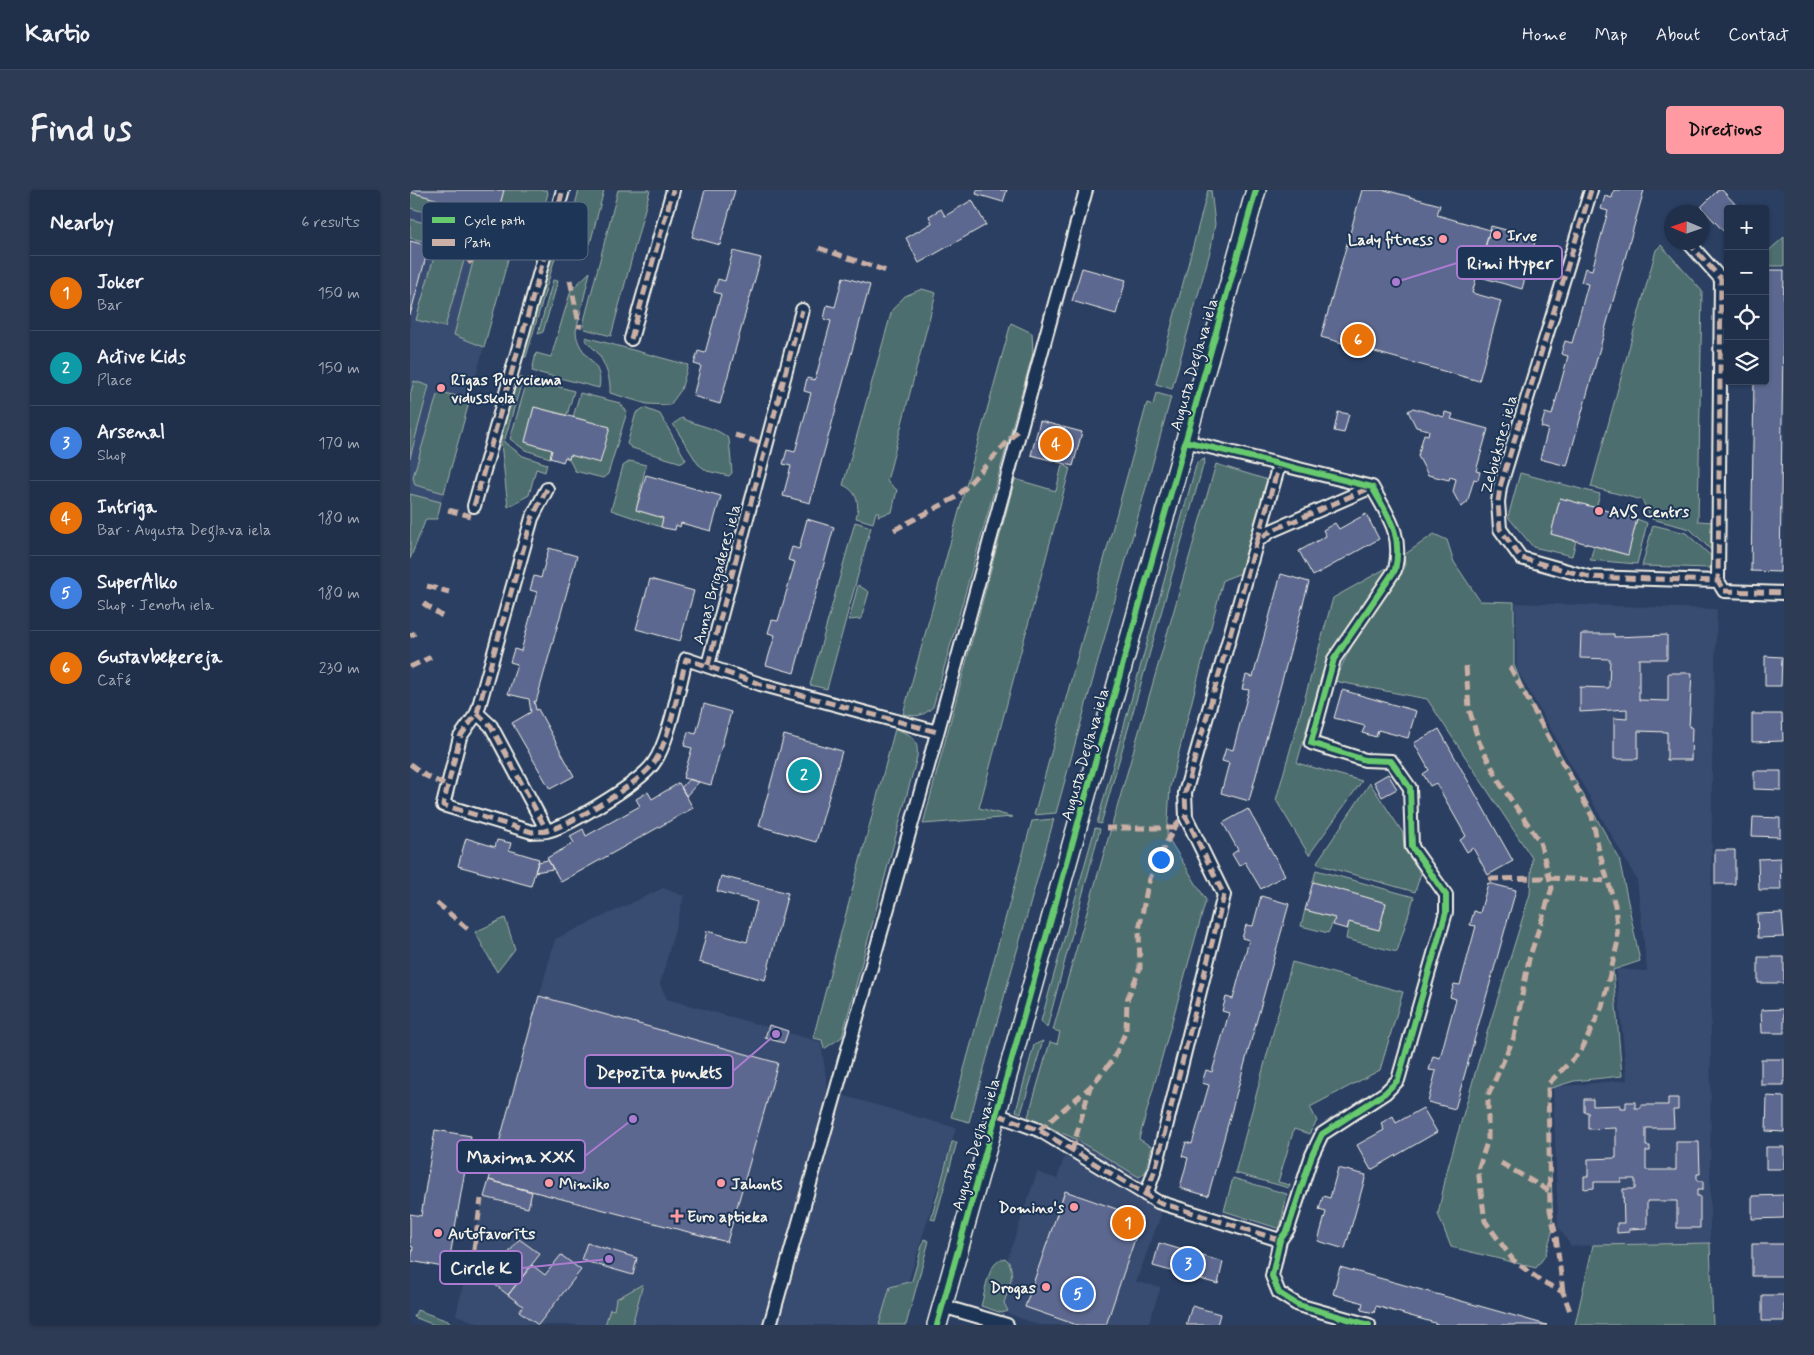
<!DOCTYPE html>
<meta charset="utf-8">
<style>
:root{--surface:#202f4a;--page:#2d3b54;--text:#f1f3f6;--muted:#a2a9b5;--line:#3d4a62;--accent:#ff9aa2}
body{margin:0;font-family:Mynerve,sans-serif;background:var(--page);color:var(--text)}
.controls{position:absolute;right:15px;top:15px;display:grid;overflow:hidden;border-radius:5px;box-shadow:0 1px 4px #0004}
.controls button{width:45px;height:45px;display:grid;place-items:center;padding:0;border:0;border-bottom:1px solid var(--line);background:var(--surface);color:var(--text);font:25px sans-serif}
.compass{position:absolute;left:1254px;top:15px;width:45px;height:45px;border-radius:50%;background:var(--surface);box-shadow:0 1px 4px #0004;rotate:272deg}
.you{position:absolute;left:750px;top:669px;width:18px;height:18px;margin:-12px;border:4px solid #fff;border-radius:50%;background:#1a73e8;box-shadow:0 0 0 8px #1a73e833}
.badge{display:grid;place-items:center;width:32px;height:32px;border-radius:50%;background:var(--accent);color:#fff;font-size:16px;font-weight:700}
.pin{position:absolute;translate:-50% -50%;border:2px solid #fff;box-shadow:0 1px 5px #0006}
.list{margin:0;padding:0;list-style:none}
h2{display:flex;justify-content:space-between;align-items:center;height:65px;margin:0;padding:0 20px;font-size:21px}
h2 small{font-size:16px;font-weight:400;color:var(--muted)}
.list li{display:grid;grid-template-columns:32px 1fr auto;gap:15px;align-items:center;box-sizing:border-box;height:75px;padding:0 20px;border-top:1px solid var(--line)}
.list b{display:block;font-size:19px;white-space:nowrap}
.list p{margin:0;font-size:16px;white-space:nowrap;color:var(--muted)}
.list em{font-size:16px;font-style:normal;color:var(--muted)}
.icon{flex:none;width:28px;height:28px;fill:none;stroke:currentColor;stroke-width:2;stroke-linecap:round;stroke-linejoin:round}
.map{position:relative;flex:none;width:1374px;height:1135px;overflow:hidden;border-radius:5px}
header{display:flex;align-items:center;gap:30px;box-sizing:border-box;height:70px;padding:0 25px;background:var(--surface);border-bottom:1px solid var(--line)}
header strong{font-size:24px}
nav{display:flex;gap:28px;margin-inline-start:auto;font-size:18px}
.intro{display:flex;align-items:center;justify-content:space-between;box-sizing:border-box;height:120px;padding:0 30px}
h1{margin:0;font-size:35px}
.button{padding:12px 22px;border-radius:5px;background:var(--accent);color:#111;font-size:18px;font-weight:700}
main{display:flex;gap:30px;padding:0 30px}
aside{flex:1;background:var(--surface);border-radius:5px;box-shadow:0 1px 4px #0004}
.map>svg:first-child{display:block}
.built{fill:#394b70}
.green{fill:#4e6e6e;stroke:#a1b0ab}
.building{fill:#5c678f;stroke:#f4f1e8}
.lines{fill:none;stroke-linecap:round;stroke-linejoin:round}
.minor-casing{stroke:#f4f1e8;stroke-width:16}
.secondary-casing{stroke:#f4f1e8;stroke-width:22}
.minor{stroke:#1d3557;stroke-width:12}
.secondary{stroke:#1d3557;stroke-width:19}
.quiet{stroke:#cab0a6;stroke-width:5;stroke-dasharray:10 5;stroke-linecap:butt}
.cycleway-casing{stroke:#1d3557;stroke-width:9}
.cycleway{stroke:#67ca6e;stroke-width:6}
.poi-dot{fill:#ff9aa2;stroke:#1d3557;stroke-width:2}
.labels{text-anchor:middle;stroke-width:4;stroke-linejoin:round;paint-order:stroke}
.poi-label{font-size:16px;font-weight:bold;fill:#f4f1e8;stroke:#1d3557;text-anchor:start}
.street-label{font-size:16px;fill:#f4f1e8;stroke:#1d3557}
.key{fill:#1d3557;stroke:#5e6d82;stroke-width:1}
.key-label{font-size:14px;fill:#f4f1e8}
.leader{fill:none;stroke:#ab7bcf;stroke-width:2}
.callout-dot{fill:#ab7bcf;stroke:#1d3557;stroke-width:2}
.callout{fill:#1d3557;stroke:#ab7bcf;stroke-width:2}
.callout-label{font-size:18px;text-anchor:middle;font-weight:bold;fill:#f4f1e8}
</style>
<header>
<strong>Kartio</strong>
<nav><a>Home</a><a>Map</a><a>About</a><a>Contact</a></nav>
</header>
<div class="intro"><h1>Find us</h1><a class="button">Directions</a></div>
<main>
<aside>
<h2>Nearby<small>6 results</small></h2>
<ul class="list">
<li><span class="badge" style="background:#e8710a">1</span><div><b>Joker</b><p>Bar</p></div><em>150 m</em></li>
<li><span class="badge" style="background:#0f9aa8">2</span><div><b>Active Kids</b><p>Place</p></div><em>150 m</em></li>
<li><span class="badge" style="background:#3f7fe0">3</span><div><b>Arsenal</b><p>Shop</p></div><em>170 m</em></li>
<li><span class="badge" style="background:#e8710a">4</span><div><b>Intriga</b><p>Bar · Augusta Deglava iela</p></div><em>180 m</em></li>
<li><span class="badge" style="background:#3f7fe0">5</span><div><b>SuperAlko</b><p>Shop · Jenotu iela</p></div><em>180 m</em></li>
<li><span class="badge" style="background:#e8710a">6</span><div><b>Gustavbeķereja</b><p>Café</p></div><em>230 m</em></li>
</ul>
</aside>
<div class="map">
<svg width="1374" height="1135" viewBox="0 0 1374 1135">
<rect width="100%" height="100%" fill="#2a3f62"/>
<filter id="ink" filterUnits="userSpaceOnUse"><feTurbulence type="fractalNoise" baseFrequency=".02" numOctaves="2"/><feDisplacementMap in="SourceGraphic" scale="10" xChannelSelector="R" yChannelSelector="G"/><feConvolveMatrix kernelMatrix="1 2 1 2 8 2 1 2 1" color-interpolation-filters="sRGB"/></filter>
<g filter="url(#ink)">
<path class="built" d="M0,18L104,47L27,329H16L0,369Z
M1106,413L1307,419L1302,575L1300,1053L1161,1056L1148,1037L1143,897L1217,890L1206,779L1237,781L1227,690L1107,480Z
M253,698L274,706L250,794L257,809L411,852L418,901L546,938L485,1135H72L46,1125L74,1007L145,749Z
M661,947L729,987L747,993L751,1025L726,1092L751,1097L738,1135H629L596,1123L598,1121L594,1114L602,1084L597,1070L627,982L647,989Z"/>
<path class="green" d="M94,0H137L138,3L125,52H123L126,40L117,37L114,49L0,18V2L87,25Z
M169,0H194L180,54L156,47Z
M208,0H240L201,146L175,139L173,135Z
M798,0H801L805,34L801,58L762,199L746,194Z
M0,29L61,46L35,137L6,130L26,60L21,53L0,48Z
M1374,47V76H1355V64Z
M76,48L102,55L74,157L44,145L68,52Z
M1251,55L1292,101L1288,331L1303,332L1302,361L1280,339L1242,329L1232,310L1181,297L1246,60Z
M141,67L145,68L116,167H113Z
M180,82L166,141C167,167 195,171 189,198L122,181L126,163L141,167L161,100Z
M143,90L148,91L133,142L128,144Z
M512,99L526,103L477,291L487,300L482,322L468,326L469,322H466L463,333L446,328C450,313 447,301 433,295L482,120L495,106Z
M601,133L622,143L623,163L523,517C512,527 507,527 493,524Z
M175,147L278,175L271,200L260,215L237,214L200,203C201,190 196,176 189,165C184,157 178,156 175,147Z
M106,187L113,188L94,252L113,266L137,274L135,282L126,279L119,305L98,317L90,244Z
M118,188L164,201L157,225L124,217L115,252L142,260L140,268L115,260L100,249Z
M4,191L19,196L0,268V206Z
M30,202L60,209L34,303L5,295L3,287L27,205Z
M170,203L210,213L217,222L198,284L193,288L165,281L159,269L160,265L199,237L163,227Z
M746,203L761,207L646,623L624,625L737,213L743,215Z
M234,218L250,224L276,270L272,273L222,258L217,254L226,223Z
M272,228C286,236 308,237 319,249L322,283L319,286L297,281L288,274L263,234Z
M795,269L691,634L687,633L787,272Z
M220,271L236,275L226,320L253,328L251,337L201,320L213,276Z
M806,274L858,290L831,383L813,390L760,597L757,646L796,710L729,949L742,957L735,983L729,987L665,949L618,927L640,852L647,854L650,842L643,840Z
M652,275L660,278L569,618L603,627L513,634L605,289L646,301Z
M1110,283L1190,304L1186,318L1150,308L1141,344L1166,351L1162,366L1123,357L1098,327Z
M0,304L31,312L27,329H16L0,369Z
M1227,329L1237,333L1227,374L1180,370L1184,356L1217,365Z
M445,332L461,337L417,499L400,495Z
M1243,335L1276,343L1301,366V378L1232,376Z
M1024,344L1037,350L1044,372L1070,411L1104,412V475L1114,500L1209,668L1230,771L1203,780L1212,886L1164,891L1138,899L1143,1039L1135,1066L1126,1078L1041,1057L1028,1024L1037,981L1072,859L1120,704L1122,668L1017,509L924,491L947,445L995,377L994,365Z
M980,376L916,472L887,573L952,591L899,665L866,610L923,408Z
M448,395L459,402L451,429L439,430Z
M485,539C501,544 509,549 507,567L432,847L414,859L412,850L403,848Z
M960,593L993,643L994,659L1011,683L1005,702L910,675L907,672Z
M644,629L559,932L541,927L622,631Z
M685,638L690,639L637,838L631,831Z
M906,680L1004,707L987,762L936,749L939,732L969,740L976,713L903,692Z
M895,720L925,728L918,743L891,736Z
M95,728L105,759L87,782L65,742Z
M882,772L993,802L970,880L900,917L907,931L899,944L884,939L868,992L880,995L879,998L825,983Z
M633,851L611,923L606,921L624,855Z
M542,952H547L525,1030L521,1029Z
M823,988L877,1004L870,1039L814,1021Z
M514,1049L519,1051L496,1135H469L480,1097L502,1091Z
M1300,1053L1303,1135H1165L1183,1055Z
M595,1068C608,1079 598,1100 594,1113L598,1121L592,1123L571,1116C576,1100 577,1072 595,1068Z
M233,1094L222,1135H195L200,1119L204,1120L206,1109Z
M7,1120L38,1131L41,1135H24L4,1127Z"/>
<path class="building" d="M0,0H94L87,26L0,2Z
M295,0H325L310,55L282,47Z
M567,0H597L593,12L566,4Z
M952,0H975L1030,15L1027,25L1080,40L1062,103L1091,111L1069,191L911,147Z
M1204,0H1234L1157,276L1130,269L1138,239L1131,237L1135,223L1142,225L1158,166L1151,164L1155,151L1162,153L1178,94L1171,92L1175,78L1182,80L1198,21L1191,19L1195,6L1202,8Z
M1308,0H1312L1330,19H1318V46L1291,17Z
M562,10L576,35L509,73L496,48L522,33L519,26L531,19L535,26Z
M1081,36L1126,48L1112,99L1067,86Z
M0,51L19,56L0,125Z
M323,61L351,68L310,214L283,206L291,176L284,174L288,161L295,163L311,104L304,102L308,89L315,91Z
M672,78L716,90L706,124L662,111Z
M1355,80H1374L1370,382L1341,381L1344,191H1355Z
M433,87L460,95L400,313L373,306L381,276L373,274L377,260L385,262L401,203L394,201L397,188L405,190L421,131L414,129L417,115L425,117Z
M124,217L200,237L190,273L160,265L159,269L155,267L153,272L140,268L142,260L115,252Z
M1003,218L1034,227L1035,222L1043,224L1041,229L1078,239L1066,281L1070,282L1068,290L1064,289L1057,313L1051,317L1043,302L1046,289L1040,287L1039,290L1018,285L1008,266L1014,244L1018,245L1019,240L1006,237L998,221Z
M928,222L939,224L934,243L924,241Z
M630,231L672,242L663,276L621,265Z
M236,285L311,306L301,341L271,333L270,337L266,335L265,340L254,338L251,337L253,328L226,320Z
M1150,308L1227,329L1218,365L1141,344Z
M956,324L969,349L903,386L889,361L916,346L913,340L925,333L929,339Z
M397,329L424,337L384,483L356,475L365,445L358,443L362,430L368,431L385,372L378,370L382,357L389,359Z
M139,358L167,366L126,512L124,511L126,520L128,519L164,586L140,599L102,533L121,522L119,509L98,504L107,474L100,472L104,459L111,461L127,402L120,400L124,386L131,388Z
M871,384L899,392L839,611L811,603L819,573L812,571L816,558L823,560L839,500L832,499L836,485L843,487Z
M240,389L284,401L270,451L226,439Z
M1171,444H1204V447L1257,445V469H1229V510L1258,511V483H1282L1279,537H1282L1281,570H1257V542L1228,541V569H1204V528L1217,529V519L1170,522V497L1199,498L1200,469L1170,468Z
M1355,466L1372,467L1371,496H1355Z
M932,500L1006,521L998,548L968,540L966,547L952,543L955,536L924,528Z
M294,514L321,522L301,595L273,588L282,558L274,556L278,542L286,544Z
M1342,524H1372L1373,551L1342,552Z
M1029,539L1103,671L1078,685L1063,658L1057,662L1054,657L1050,650L1056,646L1026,593L1020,596L1013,584L1019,580L1004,553Z
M374,545L432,561L406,652L349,636Z
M1344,581H1371V600L1344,599Z
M978,584L987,599L972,607L964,592Z
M279,589L289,592L276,606L271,598Z
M269,593L283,618L151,692L137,668L164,653L160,646L173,639L176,646L230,616L226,609L238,602L242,609Z
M838,619L875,685L851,699L835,672L829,676L822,664L828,660L813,633Z
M1343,627L1370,628V647L1342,646Z
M56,648L85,657L87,650L101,653L99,660L129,669L121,696L48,676Z
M1305,660H1325V694H1305Z
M1370,668L1371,700H1349L1348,669Z
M138,670L143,679L125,682L128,672Z
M311,686L378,703L355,790L289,772L297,741L337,752L347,712L307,701Z
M903,692L976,713L969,740L939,732L937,739L923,735L925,728L895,720Z
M1078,693L1106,700L1045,919L1018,912L1026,881L1019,880L1023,866L1030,868L1046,809L1040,807L1044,794L1050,795L1066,736L1060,735L1064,721L1070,723Z
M851,706L879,714L798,1006L770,998L778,968L772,966L776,952L782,954L799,895L792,893L796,880L802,882L819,823L812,821L816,807L823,809L839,750L832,748L836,735L843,736Z
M1372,723L1374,747L1348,748L1347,724Z
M1348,767H1374V793H1348Z
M129,806L368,873L317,1052L79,990Z
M1374,819V843H1352L1351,820Z
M359,835L378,841L374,853L355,848Z
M1351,869H1374V895H1351Z
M1357,906L1374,907V942L1356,941Z
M1258,908H1268V920H1263L1264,938H1236V956H1240V961H1236V980H1266V952H1289L1290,984H1287V991H1293V1000H1287V1006H1290V1038H1267V1011H1237V1038L1219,1039V1042L1207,1043V1033H1214L1213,999H1225V989H1211V992H1184V998L1174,999V986H1178V969L1206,968V938L1178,939V922H1174V909H1183V916L1210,915V918H1216V912H1225V918H1231V915H1258Z
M1013,918L1027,942L961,980L947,955L974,940L971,933L983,926L986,933Z
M25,940L61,946L38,1078L1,1071L3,1057L0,1056V1024L11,1026Z
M1356,957H1374V979H1356Z
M928,978L956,985L935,1059L908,1051L916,1022L909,1020L913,1006L920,1008Z
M79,990L122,1002L118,1018L74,1007Z
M655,1001L732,1028L696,1135H667L615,1117Z
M1374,1005V1028L1342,1029V1006Z
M109,1049L130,1064L98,1105L79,1090Z
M177,1053L227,1068L223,1085L171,1070Z
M749,1053L813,1072L808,1094L743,1076Z
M1342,1054H1374V1086H1342Z
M151,1065L171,1080L128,1135L109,1121L113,1116L98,1105L122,1075L135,1085Z
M930,1077L1137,1135H1025V1133L966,1116L964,1123L951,1120L953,1113L923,1104Z
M1352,1105H1374V1131H1352Z
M782,1116L810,1124L807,1135H776Z"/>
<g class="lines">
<defs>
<path id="minor" d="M1181,0L1090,297L1088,312L1090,339L1111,368L1179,387L1308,391L1314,401L1374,403
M1278,52L1311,89L1308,391
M221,149L263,0
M775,251L962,297C979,328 993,344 985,380L924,469L901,553L955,570L981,571L1000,598L1002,657L1036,705V722L988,890L975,903L912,944L902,965L878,1039L870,1050L862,1086L869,1103L888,1115L959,1135
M137,299L122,328L67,523L50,547L33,615L122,642C127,641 132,642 137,641C161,635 229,593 243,574C259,553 269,496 276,469L350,494L527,542
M64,316L153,0
M847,351L869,275
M298,475L392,120
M67,523L81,536L137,641
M588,925L629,940L748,1012L870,1050
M736,1005L746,977L814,705L776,627L775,603L847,351L861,341L962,297
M532,1116L597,1135
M360,1135L520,569L676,0"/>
<path id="secondary" d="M527,1135L846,0"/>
</defs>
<use href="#minor" class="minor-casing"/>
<use href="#secondary" class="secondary-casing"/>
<use href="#minor" class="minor"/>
<use href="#secondary" class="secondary"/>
<path class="quiet" d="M1181,0L1090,297L1088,312L1090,339L1111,368L1179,387L1308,391L1314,401L1374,403
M1278,52L1311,89L1308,391
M409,58L479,82
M58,73L69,64L98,49
M160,90L170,138
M221,149L263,0
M325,245L357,255
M137,299L122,328L67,523L50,547L33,615L122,642C127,641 132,642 137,641C161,635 229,593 243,574C259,553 269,496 276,469L350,494L527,542
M64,316L153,0
M38,320L61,326
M484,340L547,307L610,238
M847,351L869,275
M17,396L39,402
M13,413L32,426
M0,446L5,443
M298,475L392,120
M1056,476L1059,519L1069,552L1091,595L1130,652L1142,698L1119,769L1104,847L1078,906V949L1068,980L1075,1031L1103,1070L1131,1091L1153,1102L1161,1124
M0,477L21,467
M1100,477L1182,626L1189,661L1205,715L1208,751L1192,817L1171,861L1138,894L1140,1020L1146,1046L1153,1102
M67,523L81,536L137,641
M0,574L16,586L38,596
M696,638H765
M1079,689L1139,688L1198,691
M27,713L59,740
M588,925L629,940L748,1012L870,1050
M629,940L680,897L703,870L716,841L717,810L730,778L729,740L738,694L748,668L768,632L776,627
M662,961L680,897
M1091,973L1139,1001
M736,1005L746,977L814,705L776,627L775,603L847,351L861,341L962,297
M66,1090L62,1074L71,1009"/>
<defs>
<path id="cycleway" d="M775,251L962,297C979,328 993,344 985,380L924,469L901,553L955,570L981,571L1000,598L1002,657L1036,705V722L988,890L975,903L912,944L902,965L878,1039L870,1050L862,1086L869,1103L888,1115L959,1135
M527,1135L846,0"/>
</defs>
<use href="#cycleway" class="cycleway-casing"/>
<use href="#cycleway" class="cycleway"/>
</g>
</g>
<g class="poi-dot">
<circle cx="1087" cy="45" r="5"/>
<circle cx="1033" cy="49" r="5"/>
<circle cx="31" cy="198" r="5"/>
<circle cx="1189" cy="321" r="5"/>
<circle cx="139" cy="993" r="5"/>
<circle cx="311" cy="993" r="5"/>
<circle cx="664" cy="1017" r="5"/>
<path d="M264.5 1018.5h5v5h5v5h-5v5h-5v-5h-5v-5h5z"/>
<circle cx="28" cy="1043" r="5"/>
<circle cx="636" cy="1097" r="5"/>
</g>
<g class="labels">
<g class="poi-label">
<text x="1097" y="51">Irve</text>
<text x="1023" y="55" text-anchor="end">Lady fitness</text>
<text x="41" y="195">Rīgas Purvciema<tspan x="41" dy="18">vidusskola</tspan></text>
<text x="1199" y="327">AVS Centrs</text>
<text x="149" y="999">Mimiko</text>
<text x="321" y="999">Jahonts</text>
<text x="654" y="1023" text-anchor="end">Domino's</text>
<text x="277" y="1032">Euro aptieka</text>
<text x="38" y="1049">Autofavorīts</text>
<text x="626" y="1103" text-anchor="end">Drogas</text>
</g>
<g class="street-label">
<text transform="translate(783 174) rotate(-74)" y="6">Augusta Deglava iela</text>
<text transform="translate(1088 254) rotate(-75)" y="6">Zebiekstes iela</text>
<text transform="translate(306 384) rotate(-75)" y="6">Annas Brigaderes iela</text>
<text transform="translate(674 564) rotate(-74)" y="6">Augusta Deglava iela</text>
<text transform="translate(565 954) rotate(-74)" y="6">Augusta Deglava iela</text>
</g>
</g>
<rect x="12" y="12" width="166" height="58" rx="8" class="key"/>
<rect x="22" y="27" width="23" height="6" fill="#67ca6e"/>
<rect x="22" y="49" width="23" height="7" fill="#cab0a6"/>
<g class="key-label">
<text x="54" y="35">Cycle path</text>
<text x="54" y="57">Path</text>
</g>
<path class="leader" d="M986 92L1047 73M366 844L323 881M223 929L175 966M199 1069L112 1078"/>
<g class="callout-dot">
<circle cx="986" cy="92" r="5"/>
<circle cx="366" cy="844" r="5"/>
<circle cx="223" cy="929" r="5"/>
<circle cx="199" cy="1069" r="5"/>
</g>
<g class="callout">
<rect x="1047" y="56" width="105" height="33" rx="5"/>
<rect x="175" y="865" width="148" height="33" rx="5"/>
<rect x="47" y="950" width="128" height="33" rx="5"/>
<rect x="30" y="1061" width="82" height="33" rx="5"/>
</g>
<g class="callout-label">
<text x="1100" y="79">Rimi Hyper</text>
<text x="249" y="888">Depozīta punkts</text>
<text x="111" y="973">Maxima XXX</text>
<text x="71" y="1084">Circle K</text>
</g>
</svg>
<div class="controls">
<button>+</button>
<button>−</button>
<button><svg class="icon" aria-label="locate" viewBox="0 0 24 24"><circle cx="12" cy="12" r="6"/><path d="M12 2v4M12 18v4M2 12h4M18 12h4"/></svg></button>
<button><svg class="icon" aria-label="layers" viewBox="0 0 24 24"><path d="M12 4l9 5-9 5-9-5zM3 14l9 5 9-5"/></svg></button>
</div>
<svg class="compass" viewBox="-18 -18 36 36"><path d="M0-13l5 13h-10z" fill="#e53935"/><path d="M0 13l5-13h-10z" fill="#a2a9b5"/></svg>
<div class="you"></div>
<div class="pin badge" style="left:718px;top:1033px;background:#e8710a">1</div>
<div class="pin badge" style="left:394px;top:585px;background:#0f9aa8">2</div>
<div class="pin badge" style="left:778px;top:1074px;background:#3f7fe0">3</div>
<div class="pin badge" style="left:646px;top:254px;background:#e8710a">4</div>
<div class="pin badge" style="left:668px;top:1104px;background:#3f7fe0">5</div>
<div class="pin badge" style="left:948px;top:150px;background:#e8710a">6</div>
</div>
</main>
